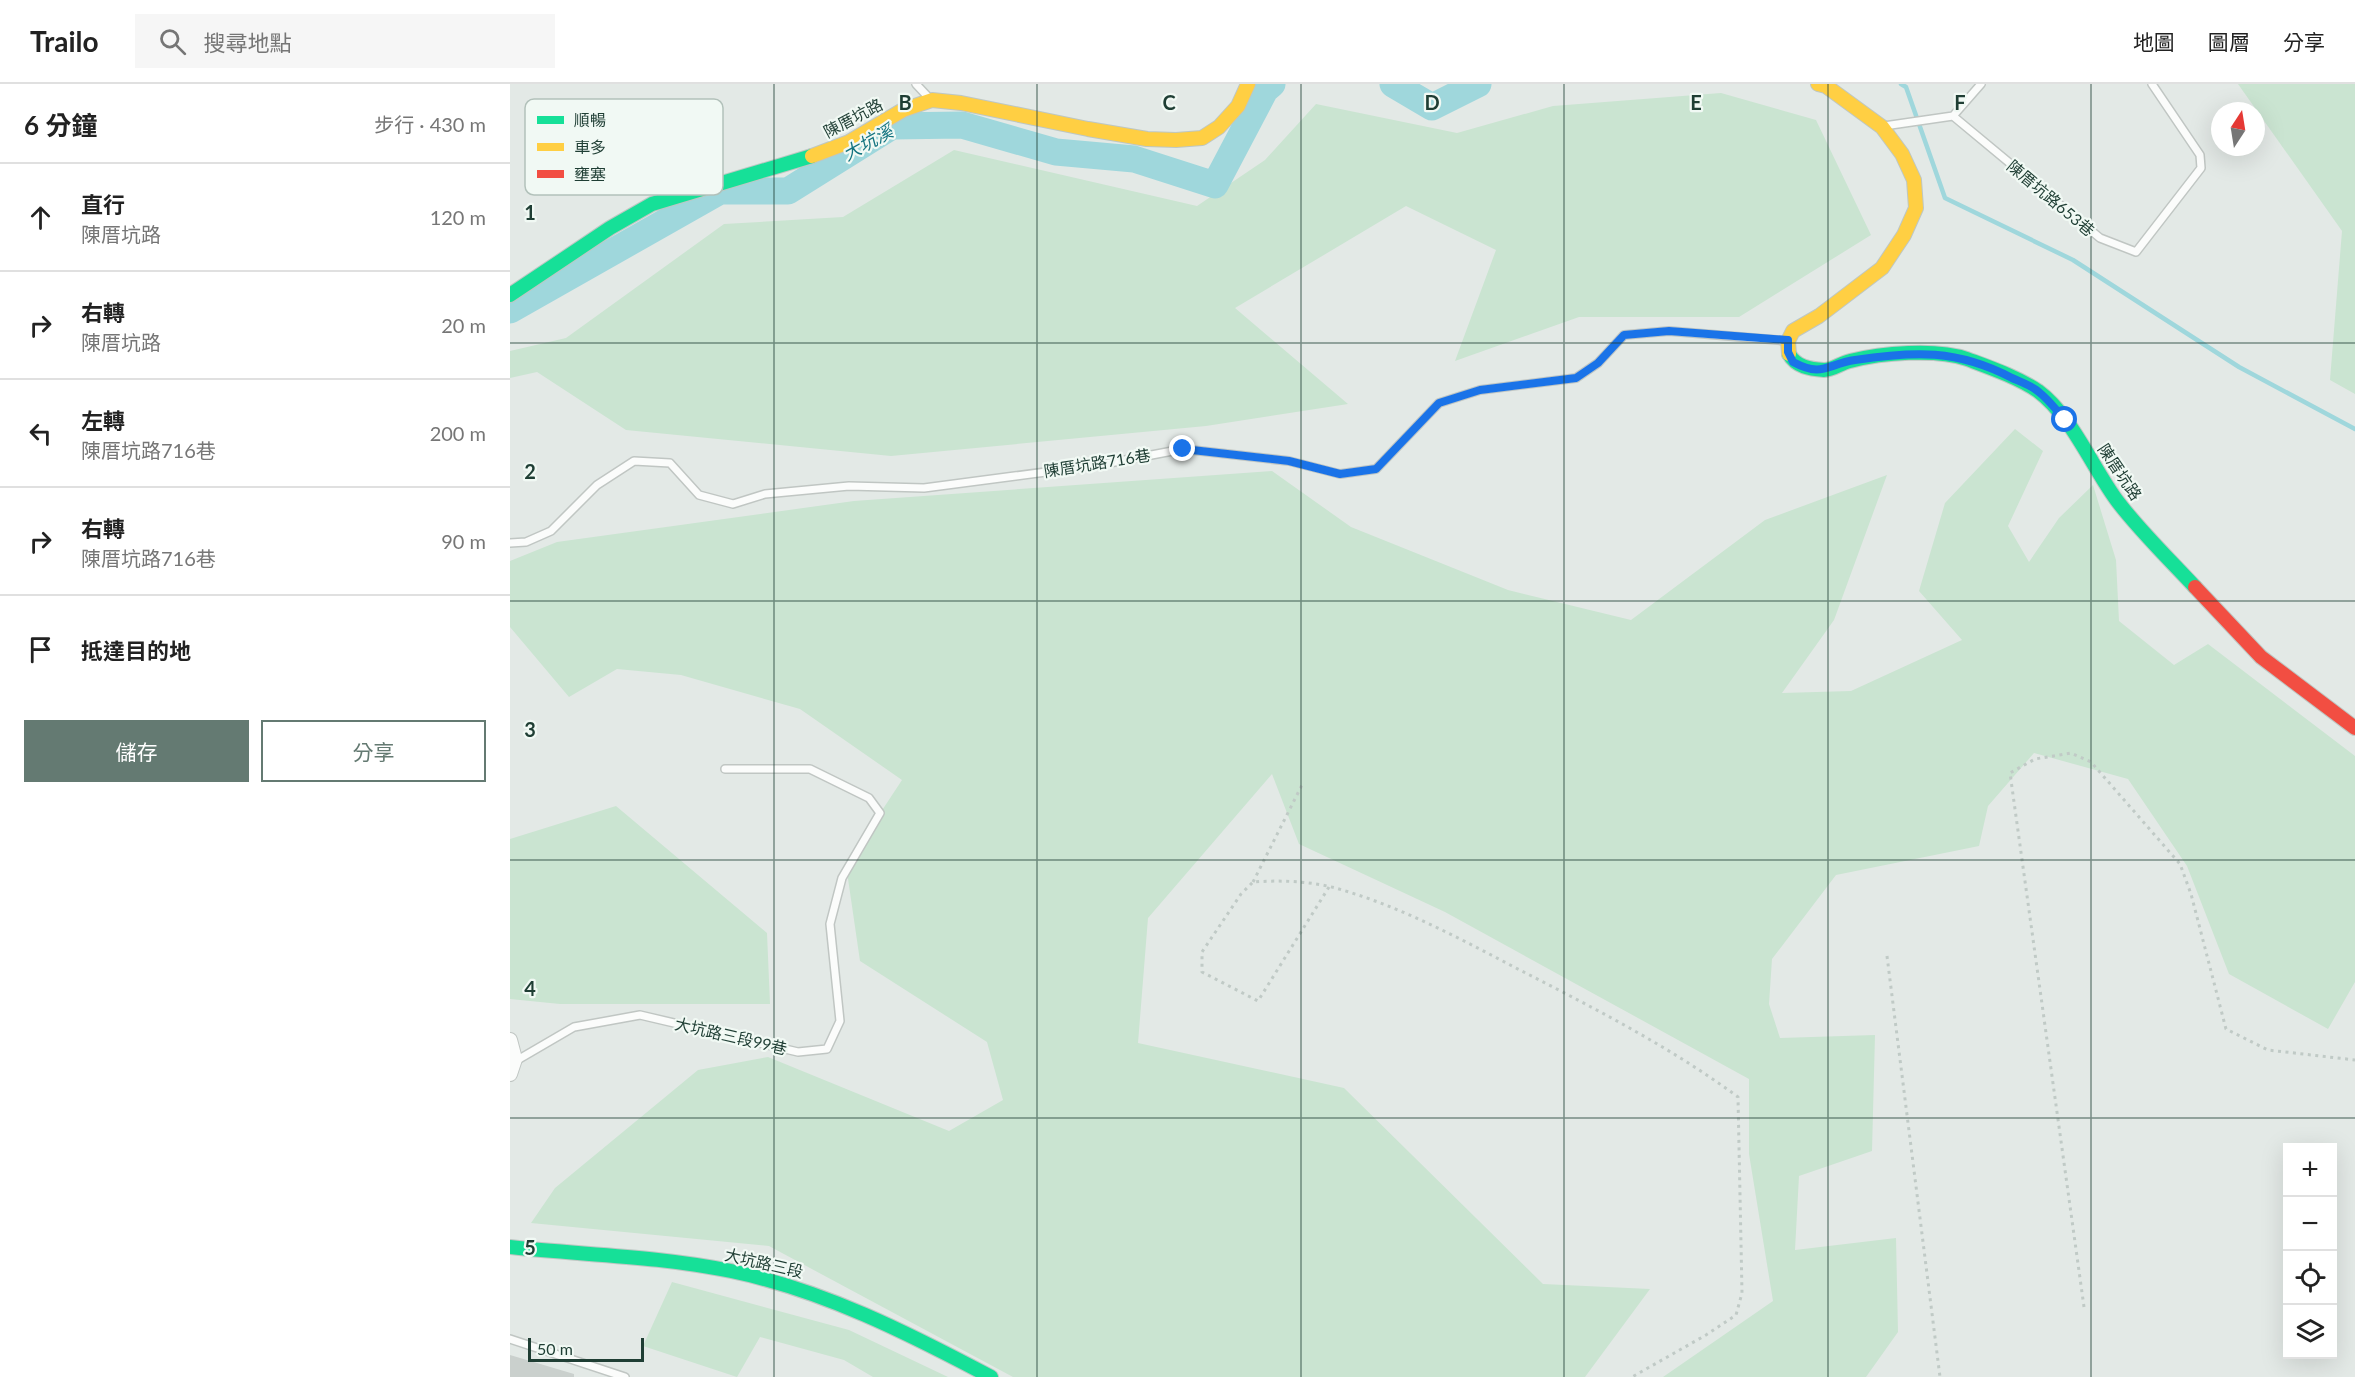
<!DOCTYPE html>
<html lang="zh-TW">
<meta charset="utf-8">
<style>
:root{--surface:#fff;--page:#f6f6f6;--text:#222;--muted:#767676;--line:#e0e0e0;--accent:#647a72}
body{margin:0;font-family:Lato,"Noto Sans TC",sans-serif;background:var(--page);color:var(--text)}
.controls{position:absolute;right:18px;bottom:18px;display:grid;overflow:hidden;border-radius:0px;box-shadow:0 6px 24px #0002}
.controls button{width:54px;height:54px;display:grid;place-items:center;padding:0;border:0;border-bottom:2px solid var(--line);background:var(--surface);color:var(--text);font:30px sans-serif}
.compass{position:absolute;left:1701px;top:18px;width:54px;height:54px;border-radius:50%;background:var(--surface);box-shadow:0 6px 24px #0002;rotate:12deg}
.scale{position:absolute;left:18px;bottom:15px;width:116px;box-sizing:border-box;padding-left:6px;border:3px solid #1f3e34;border-top:0;font-size:16px;line-height:21px;white-space:nowrap;color:#1f3e34;-webkit-text-stroke:4px #f1f9f4;paint-order:stroke}
.stop{position:absolute;width:18px;height:18px;margin:-14px;border:4px solid #1a73e8;border-radius:50%;background:#fff}
.stop.end{background:#1a73e8;border-color:#fff;box-shadow:0 2px 6px #0008}
.list{margin:0;padding:0;list-style:none}
h2{display:flex;justify-content:space-between;align-items:center;height:78px;margin:0;padding:0 24px;font-size:26px}
h2 small{font-size:20px;font-weight:400;color:var(--muted)}
.list li{display:grid;grid-template-columns:39px 1fr auto;gap:18px;align-items:center;box-sizing:border-box;height:108px;padding:0 24px;border-top:2px solid var(--line)}
.list b{display:block;font-size:22px;white-space:nowrap}
.list p{margin:0;font-size:20px;white-space:nowrap;color:var(--muted)}
.list em{font-size:20px;font-style:normal;color:var(--muted)}
.actions{display:flex;gap:12px;padding:18px 24px}
.actions a{flex:1;padding:14px 0;border:2px solid var(--accent);border-radius:0px;text-align:center;font-size:21px;color:var(--accent)}
.actions .main{background:var(--accent);color:#fff}
.icon{flex:none;width:33px;height:33px;fill:none;stroke:currentColor;stroke-width:2;stroke-linecap:round;stroke-linejoin:round}
.map{position:relative;flex:none;width:1845px;height:1293px;overflow:hidden}
header{display:flex;align-items:center;gap:36px;box-sizing:border-box;height:84px;padding:0 30px;background:var(--surface);border-bottom:2px solid var(--line)}
header strong{font-size:28px}
nav{display:flex;gap:33px;margin-inline-start:auto;font-size:21px}
.search{width:420px;height:54px;background:var(--page);display:flex;align-items:center;gap:15px;box-sizing:border-box;padding:0 21px;border-radius:0px;color:var(--muted);font-size:22px}
main{display:flex}
aside{flex:1;background:var(--surface)}
.map>svg:first-child{display:block}
.green{fill:#cae4d1}
.lines{fill:none;stroke-linecap:round;stroke-linejoin:round}
.stream{stroke:#9fd7dc;stroke-width:4.5}
.river{stroke:#9fd7dc;stroke-width:27}
.building{fill:#cad0cd}
.lane-casing{stroke:#c0c6c3;stroke-width:10}
.street-casing{stroke:#c0c6c3;stroke-width:16}
.fast-casing{stroke:#bec7c3;stroke-width:16}
.slow-casing{stroke:#bec7c3;stroke-width:16}
.jam-casing{stroke:#bec7c3;stroke-width:16}
.path{stroke:#c0cac6;stroke-width:3;stroke-dasharray:3 4.5;stroke-linecap:butt}
.lane{stroke:#fbfcfb;stroke-width:7}
.street{stroke:#fbfcfb;stroke-width:14}
.fast{stroke:#16e098;stroke-width:14}
.slow{stroke:#ffcf43;stroke-width:14}
.jam{stroke:#f24e42;stroke-width:14}
.route{stroke:#1a73e8;stroke-width:8}
.grid{fill:none;stroke:#1f3e34;stroke-width:1.5;stroke-opacity:0.55}
.labels{text-anchor:middle;stroke-width:4.5;stroke-linejoin:round;paint-order:stroke}
.street-label{font-size:16px;fill:#1f3e34;stroke:#f1f9f4}
.water-label{font-size:18px;font-style:italic;fill:#147480;stroke:#f1f9f4}
.key{fill:#f1f9f4;stroke:#b2c1ba;stroke-width:1.5}
.key-label{font-size:16px;fill:#1f3e34}
.grid-label{font-size:20px;text-anchor:middle;font-weight:bold;fill:#1f3e34;stroke:#f1f9f4;stroke-width:4.5;stroke-linejoin:round;paint-order:stroke}
</style>
<header>
<strong>Trailo</strong>
<div class="search"><svg class="icon" aria-label="search" viewBox="0 0 24 24"><circle cx="10" cy="10" r="6"/><path d="M15 15l6 6"/></svg>搜尋地點</div>
<nav><a>地圖</a><a>圖層</a><a>分享</a></nav>
</header>
<main>
<aside>
<h2>6 分鐘<small>步行 · 430 m</small></h2>
<ul class="list">
<li><svg class="icon" aria-label="ahead" viewBox="0 0 24 24"><path d="M12 20V5M6 11l6-6 6 6"/></svg><div><b>直行</b><p>陳厝坑路</p></div><em>120 m</em></li>
<li><svg class="icon" aria-label="right" viewBox="0 0 24 24"><path d="M7 20v-9h11M14 6l5 5-5 5"/></svg><div><b>右轉</b><p>陳厝坑路</p></div><em>20 m</em></li>
<li><svg class="icon" aria-label="left" viewBox="0 0 24 24"><path d="M17 20v-9H6M10 6l-5 5 5 5"/></svg><div><b>左轉</b><p>陳厝坑路716巷</p></div><em>200 m</em></li>
<li><svg class="icon" aria-label="right" viewBox="0 0 24 24"><path d="M7 20v-9h11M14 6l5 5-5 5"/></svg><div><b>右轉</b><p>陳厝坑路716巷</p></div><em>90 m</em></li>
<li><svg class="icon" aria-label="arrive" viewBox="0 0 24 24"><path d="M6 21V4h12l-3 4 3 4H6"/></svg><div><b>抵達目的地</b></div></li>
</ul>
<div class="actions"><a class="main">儲存</a><a>分享</a></div>
</aside>
<div class="map">
<svg width="1845" height="1293" viewBox="0 0 1845 1293">
<rect width="100%" height="100%" fill="#e3e9e6"/>
<path class="green" d="M1728,0H1845V310L1820,296L1832,147Z
M1211,9L1306,36L1361,151L1229,233H1069L945,277L986,166L896,122L725,224L838,320L696,342L381,372L116,346L27,288L0,294V267L56,254L214,140L333,133L444,66L687,122L755,76L806,20L947,49L1043,22Z
M1505,345L1533,367L1498,442L1519,478L1549,434L1583,401L1606,476L1609,537L1664,581L1698,560L1845,672V898L1818,945L1719,890L1677,782L1618,695L1524,669L1478,722L1469,762L1326,791L1262,875L1259,920L1270,954L1365,951L1362,1067L1289,1092L1285,1166L1386,1154L1388,1248L1356,1293H1153L1263,1217L1239,1070V995L935,828L789,760L762,690L638,834L628,959L834,1004L1033,1200L1140,1205L1075,1293H503L259,1162L21,1139L45,1104L188,986L258,973L439,1047L493,1016L477,958L350,877L336,781L392,696L290,625L171,591L107,585L59,613L0,543V477L47,458L344,417L762,387L841,443L998,506L1121,536L1255,436L1377,391L1324,536L1272,609L1341,607L1452,556L1409,507L1435,419Z
M106,722L257,849L260,920H50L0,915V755Z
M162,1198L339,1246L438,1293H363L334,1276L250,1253L227,1293L133,1262Z"/>
<g class="lines">
<path class="stream" d="M1391,0L1396,3L1435,114L1563,176L1729,283L1845,345"/>
<path class="river" d="M883,0L922,23L968,0
M0,226L210,107H278L382,42L452,41L546,68L624,75L705,101L755,6L762,0"/>
</g>
<path class="building" d="M0,1271L64,1290V1293H0Z"/>
<g class="lines">
<defs>
<path id="lane" d="M406,0L420,15
M1443,32L1471,0
M1374,42L1443,32L1590,154L1626,168L1691,84L1690,71L1642,0
M0,459L16,458L41,447L87,401L124,377L160,379L189,411L223,420L255,410L339,402L414,404L589,381L673,365L779,377L830,390L866,385L929,319L970,306L1066,294L1088,279L1114,251L1159,247L1278,257
M4,978L64,943L130,931L288,968L317,965L330,937L320,840L332,794L370,729L359,714L300,685H215
M0,1255L115,1293"/>
<path id="street" d="M0,956L5,975L0,990"/>
<path id="fast" d="M0,211L100,144L142,120L302,72
M1279,270C1286,283 1300,285 1314,286C1323,286 1331,279 1340,277C1371,269 1426,264 1457,275C1481,284 1507,293 1528,307C1562,332 1583,385 1608,418C1631,448 1659,475 1685,503
M0,1163C74,1171 148,1172 221,1187C313,1206 398,1249 481,1293"/>
<path id="slow" d="M302,72L339,58L393,26L422,16L451,19L578,45L637,55L666,56L692,54L709,43L728,22L738,0
M1279,270L1278,257L1283,247L1309,232L1372,184L1394,151L1406,124L1404,96L1392,70L1372,43L1316,2L1308,0"/>
<path id="jam" d="M1685,503L1751,573L1845,644"/>
</defs>
<use href="#lane" class="lane-casing"/>
<use href="#street" class="street-casing"/>
<use href="#fast" class="fast-casing"/>
<use href="#slow" class="slow-casing"/>
<use href="#jam" class="jam-casing"/>
<path class="path" d="M743,798L793,699
M819,803L748,917L692,888V868L731,810L743,798C770,796 802,797 829,805C891,823 947,853 1004,883C1080,922 1159,962 1228,1013L1232,1209L1226,1231L1196,1251L1122,1293
M1377,872L1430,1293
M1574,1223L1500,689L1525,675L1561,669L1581,678L1670,780L1681,810L1716,945L1758,966L1845,976"/>
<use href="#lane" class="lane"/>
<use href="#street" class="street"/>
<use href="#fast" class="fast"/>
<use href="#slow" class="slow"/>
<use href="#jam" class="jam"/>
</g>
<g class="lines">
<path class="route" d="M673,365L779,377L830,390L866,385L929,319L970,306L1066,294L1088,279L1114,251L1159,247L1278,256V268L1283,278C1313,294 1317,280 1345,276C1404,267 1447,265 1502,294C1511,298 1523,302 1530,309C1540,317 1547,327 1555,336"/>
</g>
<path class="grid" d="M264,0V1293M527,0V1293M791,0V1293M1054,0V1293M1318,0V1293M1581,0V1293M0,259H1845M0,517H1845M0,776H1845M0,1034H1845"/>
<g class="labels">
<g class="street-label">
<text transform="translate(343 34) rotate(-28)" y="6">陳厝坑路</text>
<text transform="translate(1541 114) rotate(40)" y="6">陳厝坑路653巷</text>
<text transform="translate(587 379) rotate(-9)" y="6">陳厝坑路716巷</text>
<text transform="translate(1610 388) rotate(56)" y="6">陳厝坑路</text>
<text transform="translate(221 952) rotate(13)" y="6">大坑路三段99巷</text>
<text transform="translate(254 1179) rotate(13)" y="6">大坑路三段</text>
</g>
<g class="water-label">
<text transform="translate(358 59) rotate(-29)" y="6">大坑溪</text>
</g>
</g>
<rect x="15" y="15" width="198" height="96" rx="9" class="key"/>
<rect x="27" y="32" width="27" height="8" fill="#16e098"/>
<rect x="27" y="59" width="27" height="8" fill="#ffcf43"/>
<rect x="27" y="86" width="27" height="8" fill="#f24e42"/>
<g class="key-label">
<text x="64" y="42">順暢</text>
<text x="64" y="69">車多</text>
<text x="64" y="96">壅塞</text>
</g>
<g class="grid-label">
<text x="395" y="26">B</text>
<text x="659" y="26">C</text>
<text x="922" y="26">D</text>
<text x="1186" y="26">E</text>
<text x="1450" y="26">F</text>
<text x="20" y="136">1</text>
<text x="20" y="395">2</text>
<text x="20" y="653">3</text>
<text x="20" y="912">4</text>
<text x="20" y="1171">5</text>
</g>
</svg>
<div class="controls">
<button>+</button>
<button>−</button>
<button><svg class="icon" aria-label="locate" viewBox="0 0 24 24"><circle cx="12" cy="12" r="6"/><path d="M12 2v4M12 18v4M2 12h4M18 12h4"/></svg></button>
<button><svg class="icon" aria-label="layers" viewBox="0 0 24 24"><path d="M12 4l9 5-9 5-9-5zM3 14l9 5 9-5"/></svg></button>
</div>
<svg class="compass" viewBox="-18 -18 36 36"><path d="M0-13l5 13h-10z" fill="#e53935"/><path d="M0 13l5-13h-10z" fill="#767676"/></svg>
<div class="scale">50 m</div>
<div class="stop" style="left:1555px;top:336px"></div>
<div class="stop end" style="left:673px;top:365px"></div>
</div>
</main>
